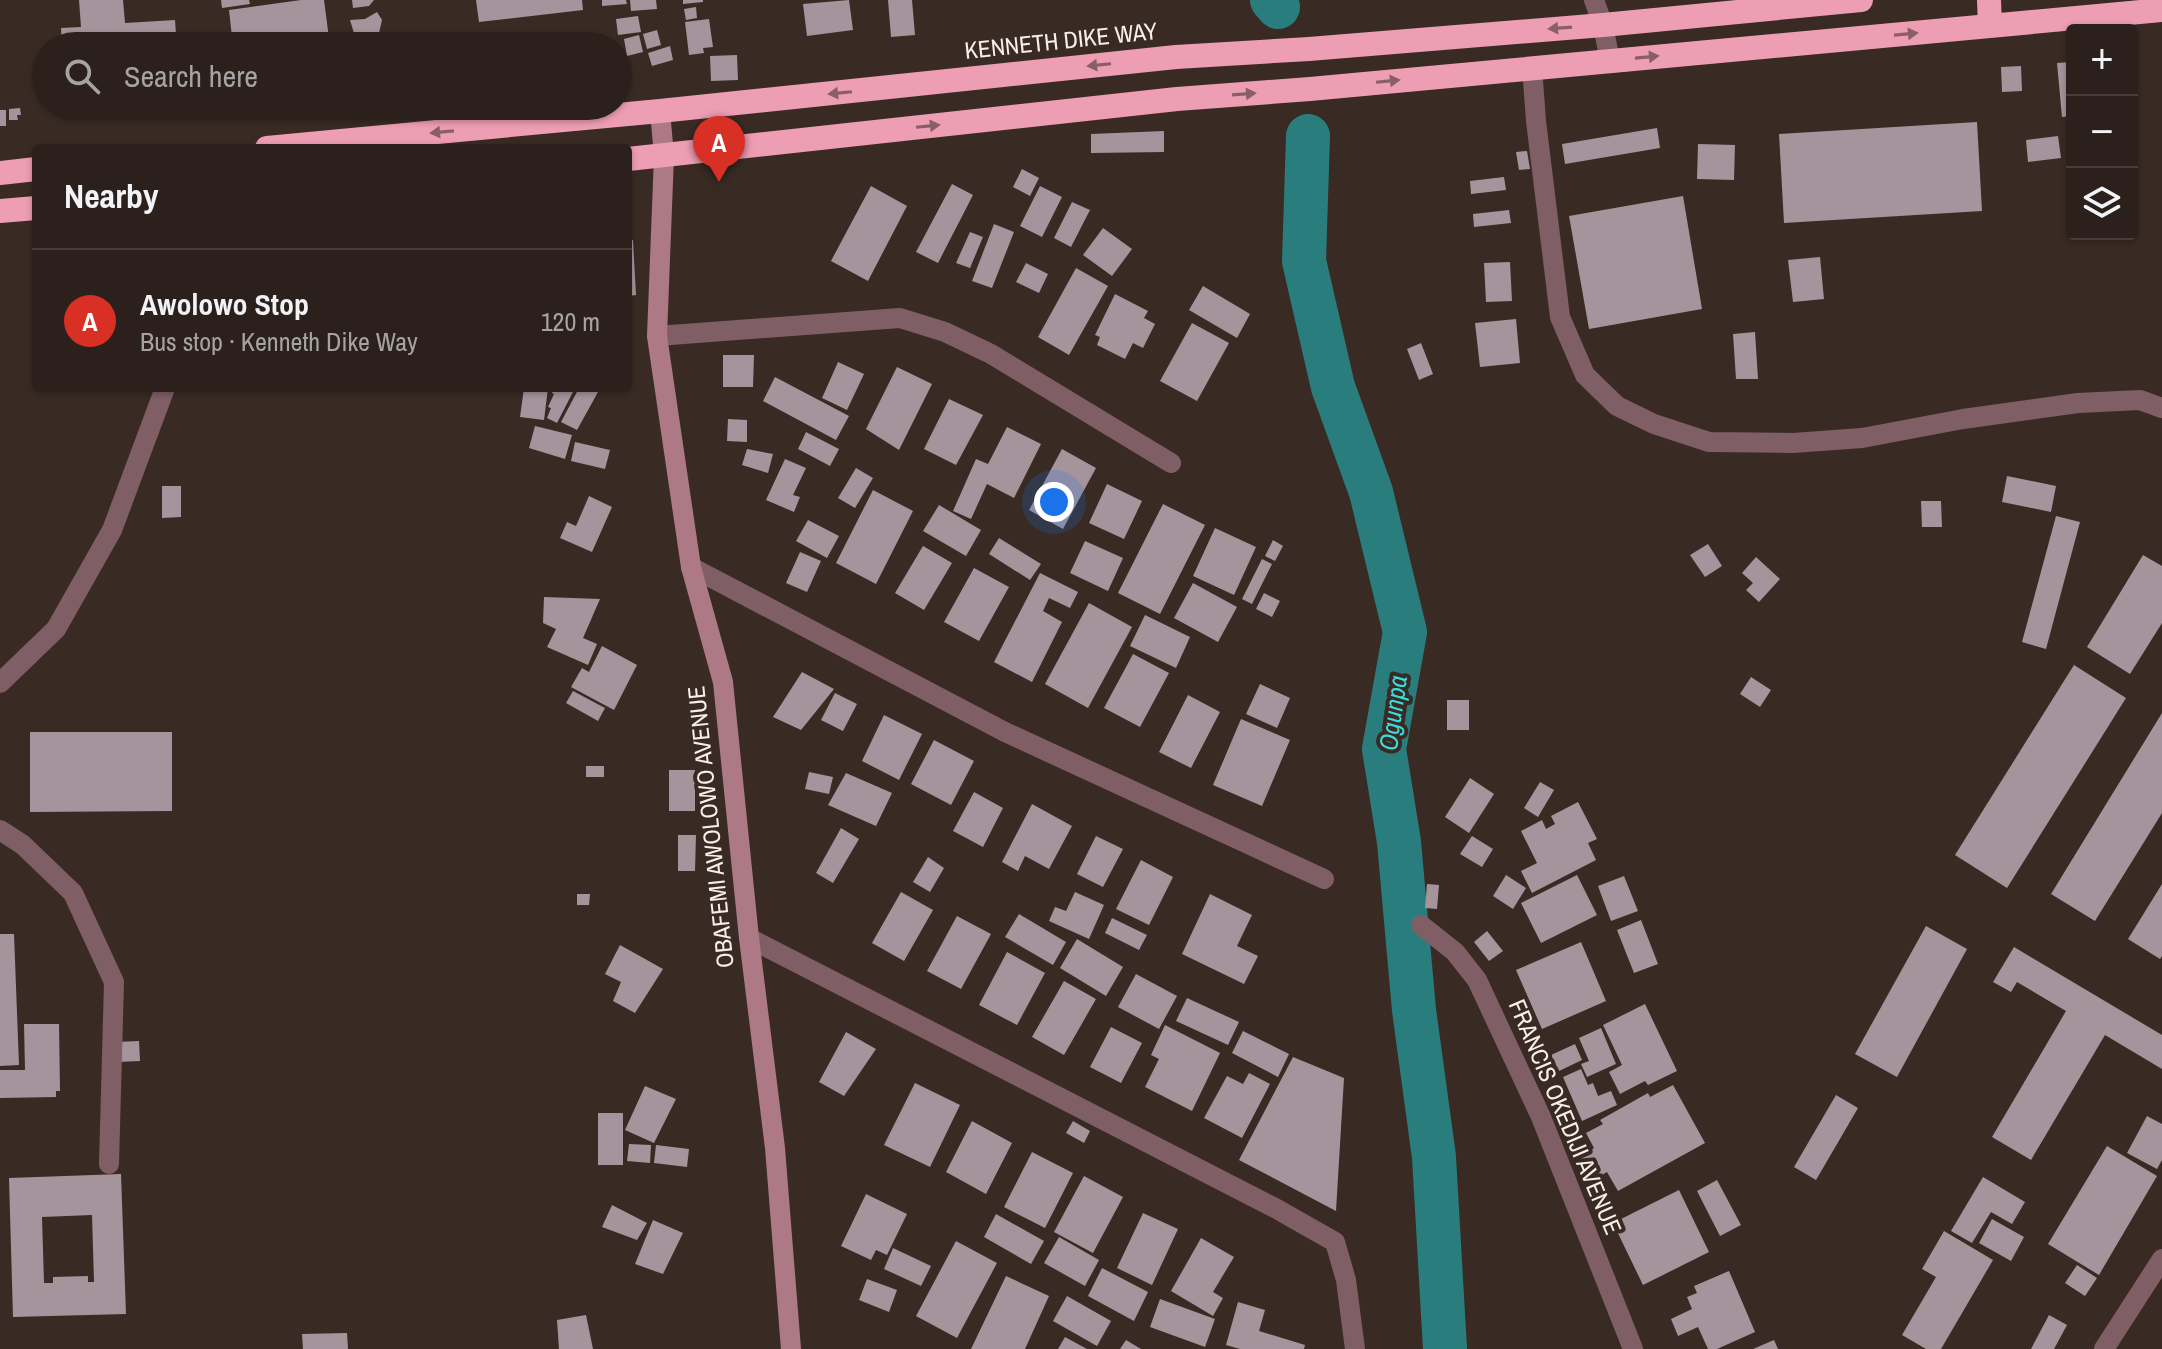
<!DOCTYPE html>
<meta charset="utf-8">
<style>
:root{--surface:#2b201b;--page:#372d28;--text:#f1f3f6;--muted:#a6a3a3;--line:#473e3a;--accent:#d93025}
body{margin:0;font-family:"Archivo Narrow",sans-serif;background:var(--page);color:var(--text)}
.controls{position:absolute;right:24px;top:24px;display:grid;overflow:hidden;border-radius:8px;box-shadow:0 2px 6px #0004}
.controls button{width:72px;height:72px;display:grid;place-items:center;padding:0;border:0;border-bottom:2px solid var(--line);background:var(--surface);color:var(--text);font:40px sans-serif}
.you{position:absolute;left:1054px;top:502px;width:28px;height:28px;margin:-20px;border:6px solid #fff;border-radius:50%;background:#1a73e8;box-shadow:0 0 0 12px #1a73e833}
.badge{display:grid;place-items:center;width:52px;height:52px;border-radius:50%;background:var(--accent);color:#fff;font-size:26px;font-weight:700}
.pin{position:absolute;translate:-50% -66px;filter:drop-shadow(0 2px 4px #0008)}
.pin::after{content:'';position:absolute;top:42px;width:28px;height:24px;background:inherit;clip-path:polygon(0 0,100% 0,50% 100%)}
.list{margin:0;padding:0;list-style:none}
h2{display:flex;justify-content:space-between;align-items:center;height:104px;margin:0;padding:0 32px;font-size:34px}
h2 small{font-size:26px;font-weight:400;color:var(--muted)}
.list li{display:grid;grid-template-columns:52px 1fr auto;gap:24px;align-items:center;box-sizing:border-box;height:144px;padding:0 32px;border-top:2px solid var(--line)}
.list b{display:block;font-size:30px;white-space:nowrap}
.list p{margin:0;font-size:26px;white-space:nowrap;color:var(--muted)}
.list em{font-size:26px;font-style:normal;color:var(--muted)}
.icon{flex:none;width:44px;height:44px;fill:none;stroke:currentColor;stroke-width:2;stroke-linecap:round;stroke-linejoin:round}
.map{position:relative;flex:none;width:2162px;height:1349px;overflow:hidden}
.search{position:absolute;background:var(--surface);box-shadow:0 2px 6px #0004;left:32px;top:32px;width:600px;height:88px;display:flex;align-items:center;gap:20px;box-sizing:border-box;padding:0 28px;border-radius:44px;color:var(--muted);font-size:30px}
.panel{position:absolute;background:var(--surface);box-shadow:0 2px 6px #0004;left:32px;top:144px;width:600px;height:248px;border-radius:8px}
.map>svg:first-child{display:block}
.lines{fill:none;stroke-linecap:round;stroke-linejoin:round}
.river{stroke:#2a7d7d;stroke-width:44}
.building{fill:#a6949c;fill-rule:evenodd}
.street{stroke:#7f5e66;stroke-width:20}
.secondary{stroke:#ac7985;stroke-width:20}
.highway{stroke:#ee9eb2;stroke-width:24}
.oneway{fill:#8a5f64}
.labels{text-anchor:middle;stroke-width:8;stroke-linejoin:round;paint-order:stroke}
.street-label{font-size:24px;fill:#f8efea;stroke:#392b24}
.water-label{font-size:26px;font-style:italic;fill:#39dbdc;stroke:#392b24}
</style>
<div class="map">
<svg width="2162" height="1349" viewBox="0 0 2162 1349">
<rect width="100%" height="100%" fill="#392b24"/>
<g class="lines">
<path class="river" d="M1272,0L1278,7
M1308,136L1304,261L1333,387L1371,492L1405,632L1384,749L1399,842L1414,1010L1434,1157L1445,1349"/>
</g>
<path class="building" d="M79,0H123L125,23L175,20L176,34L186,33L187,46H62L61,28L81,27Z
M221,0H249L250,4L222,8Z
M301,0H324L330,46H233L229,10Z
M352,0H374L369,6L353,8Z
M476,0H582L583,10L479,22Z
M602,0H626L627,4L602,6Z
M630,0H656L657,9L631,11Z
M683,0H703V2L683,4Z
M849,0L853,30L807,36L803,4Z
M888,0H912L915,35L891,37Z
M696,7L697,18L686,20L684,9Z
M377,12L382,20L379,33L367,39L361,38L354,33L350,20L365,19Z
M638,16L641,32L618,35L616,19Z
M709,19L713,47L703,48L704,53L689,55L685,22Z
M657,30L661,45L647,49L643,34Z
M639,35L643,52L627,56L624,39Z
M670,46L673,60L652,66L648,53Z
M737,55L738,80L711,81L710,56Z
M2072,62V116L2062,117L2057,63Z
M2021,66L2022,91L2002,92L2001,67Z
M20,108L21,115H17L18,120H9V109Z
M0,110H6V126H0Z
M1977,122L1982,211L1784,223L1779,134Z
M1657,128L1660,148L1565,164L1562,144Z
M1164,131V152L1091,153V134Z
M2058,136L2061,158L2028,162L2026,140Z
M1698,144L1735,145L1734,180L1697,179Z
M1527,151L1530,169L1519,170L1516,152Z
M1022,169L1039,178L1030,196L1013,187Z
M1504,177L1506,190L1471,194L1470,181Z
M952,184L973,195L938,263L916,252Z
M871,186L907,206L868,281L831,261Z
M1040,186L1062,197L1042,237L1020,226Z
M1683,196L1702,309L1589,329L1569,216Z
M1072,202L1090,210L1071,247L1054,238Z
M1509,210L1511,223L1474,227L1473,214Z
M994,224L1014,232L992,288L972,281Z
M1103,228L1132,249L1112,276L1083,255Z
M970,232L983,237L970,268L956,263Z
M633,240L636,295L628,296V241Z
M1820,257L1824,299L1793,302L1788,260Z
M1510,262L1512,301L1486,302L1484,263Z
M1026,263L1048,274L1039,293L1016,282Z
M1076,268L1108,286L1069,355L1038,337Z
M1203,286L1250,314L1237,338L1189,310Z
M1115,294L1148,311L1144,318L1155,324L1143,348L1133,343L1125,359L1097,345L1100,337L1095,335Z
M1516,319L1520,363L1480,367L1475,323Z
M1192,323L1229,343L1197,401L1160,381Z
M1755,332L1758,379H1736L1733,334Z
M1421,343L1433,374L1419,380L1407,349Z
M723,355H754L753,387H723Z
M838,362L864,374L847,410L822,398Z
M897,367L932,384L899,450L866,429Z
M775,377L849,416L836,440L763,401Z
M524,388H548L544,420L520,417Z
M554,388H575L557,423L547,418L551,408L548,407L554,394L552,393Z
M579,388H591L598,392L577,430L561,422Z
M949,399L983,415L956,465L924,449Z
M728,419L747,420V442L727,441Z
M535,426L572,435L565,459L529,448Z
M1007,427L1041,444L1014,498L987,484L971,519L953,511L976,459L988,464Z
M806,432L839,449L830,466L798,449Z
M575,442L610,450L605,469L571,461Z
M747,449L773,454L768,473L742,465Z
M1062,449L1096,468L1063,529L1029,510Z
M785,459L806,468L793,495L800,497L794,512L766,500Z
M856,468L873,478L855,508L838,498Z
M2007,476L2056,486L2051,512L2002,502Z
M1107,484L1142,501L1124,539L1089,523Z
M162,486H181V517L162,518Z
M873,490L913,511L876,584L836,563Z
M589,496L612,507L592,552L560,538L567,522L576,526Z
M1921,501H1941L1942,527H1922Z
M1163,504L1205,525L1160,614L1118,593Z
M939,505L981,530L966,556L923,531Z
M2056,516L2080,522L2046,649L2022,642Z
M808,520L839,536L827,558L796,541Z
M1215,528L1256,547L1234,595L1193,576Z
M999,538L1041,564L1030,580L989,554Z
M1273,540L1283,546L1275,561L1265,556Z
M1085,541L1123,558L1108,591L1070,573Z
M1708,544L1722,566L1705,577L1690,555Z
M923,546L952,563L924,610L895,593Z
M800,552L821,561L807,592L786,583Z
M2143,555L2162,566V623L2130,674L2087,647Z
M1756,557L1780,579L1759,602L1746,590L1753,583L1742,573Z
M1262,559L1272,564L1252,604L1242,599Z
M974,568L1009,587L979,641L944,622Z
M1040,573L1078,592L1070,608L1049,598L1043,611L1062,622L1032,682L994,662Z
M1193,583L1237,607L1218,642L1174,618Z
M1264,593L1280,601L1272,617L1256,609Z
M544,597L600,599L583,638L597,644L588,665L547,647L556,629L543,623Z
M1089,603L1132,627L1088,708L1045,684Z
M1145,615L1190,637L1176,668L1130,646Z
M602,646L637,665L614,710L571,687L582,668L589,672Z
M1133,654L1169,673L1140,727L1104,708Z
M2074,665L2126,698L2007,888L1955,855Z
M802,672L834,689L801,730L773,717Z
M1751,677L1771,690L1760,707L1740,694Z
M1260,684L1290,698L1277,728L1246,714Z
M573,691L605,708L598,721L566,703Z
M835,693L857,704L843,731L821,720Z
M1188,695L1220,712L1191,768L1159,752Z
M1447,700H1469V730H1447Z
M2162,713V813L2095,921L2051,894Z
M884,715L922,734L899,780L862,761Z
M1241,719L1290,740L1262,806L1213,785Z
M30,732H172V811L30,812Z
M934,740L974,761L951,805L911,784Z
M586,766H604V777H586Z
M669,770H695V811H669Z
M809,772L833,777L829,794L805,789Z
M846,773L892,793L876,826L828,805Z
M1470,778L1494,794L1469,833L1445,817Z
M1540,782L1554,790L1538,817L1524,808Z
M974,792L1003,808L983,847L953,831Z
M1578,802L1597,839L1588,843L1596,860L1532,893L1521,871L1537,863L1521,831L1542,820L1546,829L1555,824L1551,816Z
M1032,804L1072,826L1049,869L1025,856L1018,871L1002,862Z
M841,828L859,839L833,883L816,873Z
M678,835H696L695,871H678Z
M1096,836L1123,849L1103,887L1077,874Z
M1472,836L1493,849L1482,867L1460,854Z
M928,857L944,868L930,892L913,882Z
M1141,860L1173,877L1149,925L1116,909Z
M1506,875L1526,888L1513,909L1493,896Z
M1577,875L1597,915L1541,943L1521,903Z
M1624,876L1638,911L1611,921L1598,886Z
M1427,884L1439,885L1437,909L1425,908Z
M2162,884V956L2160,959L2128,939Z
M901,892L933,910L904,961L872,943Z
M1075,892L1104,905L1089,939L1049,921L1055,907L1066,911Z
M577,894H590L589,905H577Z
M1210,894L1252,915L1237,946L1258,956L1244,984L1182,954Z
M1019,914L1066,942L1053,965L1005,937Z
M957,916L991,934L961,989L927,971Z
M1112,918L1147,935L1139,950L1105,933Z
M1641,920L1658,964L1634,973L1617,930Z
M1926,926L1967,949L1897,1077L1855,1054Z
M1487,931L1503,951L1489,961L1474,942Z
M0,934H14L19,1065L0,1066Z
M1077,939L1123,967L1106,996L1060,968Z
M1581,942L1606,1001L1542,1029L1516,970Z
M620,945L663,969L635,1013L613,1001L621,982L605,974Z
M2014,947L2162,1035V1069L2105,1035L2031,1160L1992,1137L2066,1011L2017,982L2011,992L1993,982Z
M1007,952L1045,973L1017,1025L979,1005Z
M1136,974L1177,996L1159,1029L1118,1007Z
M1064,981L1096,999L1064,1055L1032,1037Z
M1187,998L1239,1022L1228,1045L1176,1021Z
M1645,1004L1677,1071L1648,1085L1645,1081L1620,1094L1609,1072L1622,1065L1603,1025Z
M24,1024H59L60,1091H56V1097L0,1098V1070H25Z
M1165,1025L1220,1053L1192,1111L1145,1087L1159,1059L1151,1055Z
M1111,1027L1142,1043L1121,1083L1090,1067Z
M1601,1028L1616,1064L1587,1077L1581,1064L1589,1061L1579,1038Z
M1243,1031L1289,1054L1278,1077L1232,1053Z
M846,1032L876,1049L844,1096L819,1082Z
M139,1041L140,1061L117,1062V1042Z
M1575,1044L1582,1060L1559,1071L1551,1055Z
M1293,1057L1344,1078L1336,1211L1239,1160Z
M1581,1069L1588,1085L1593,1083L1598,1096L1611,1091L1617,1105L1582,1121L1563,1077Z
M1249,1073L1270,1084L1242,1138L1204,1118L1227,1076L1243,1084Z
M915,1083L960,1105L930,1167L884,1145Z
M1673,1085L1705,1143L1618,1191L1607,1172L1593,1180L1580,1156L1594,1148L1586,1133L1603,1124L1600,1120L1648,1093L1650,1097Z
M645,1086L676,1099L654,1143L625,1130Z
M1836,1095L1858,1108L1816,1180L1794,1167Z
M598,1113H623V1165H598Z
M2147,1116L2162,1124V1160L2157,1169L2127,1153Z
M972,1121L1012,1143L986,1194L946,1172Z
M1073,1121L1090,1131L1084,1143L1066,1133Z
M629,1144L651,1145L650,1163L627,1161Z
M656,1145L689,1149L687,1167L654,1163Z
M2107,1146L2157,1176L2099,1275L2048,1244Z
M1032,1152L1073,1173L1045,1228L1004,1207Z
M121,1174L126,1314L13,1317L9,1178ZM92,1215L94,1282H88V1276L53,1277V1283H44L42,1217Z
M1084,1176L1123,1197L1093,1253L1054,1232Z
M1983,1177L2025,1202L2012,1224L1991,1212L1972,1243L1951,1231Z
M1717,1180L1741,1225L1720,1236L1697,1191Z
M1679,1190L1709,1252L1643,1285L1613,1223Z
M866,1194L907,1214L887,1255L876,1250L871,1260L841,1246Z
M612,1205L647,1223L637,1240L602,1227Z
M1143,1213L1178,1229L1152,1285L1117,1268Z
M996,1214L1044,1241L1031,1264L984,1237Z
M1992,1219L2024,1237L2011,1261L1979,1243Z
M653,1220L683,1233L663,1274L635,1264Z
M1944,1231L1993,1260L1941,1349H1926L1902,1335L1936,1277L1922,1269Z
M1059,1237L1099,1260L1085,1286L1044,1263Z
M1201,1238L1234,1257L1213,1292L1223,1298L1213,1316L1171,1291Z
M956,1241L997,1263L957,1338L916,1316Z
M893,1248L931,1266L921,1286L884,1269Z
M2077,1265L2097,1278L2085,1296L2065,1283Z
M1102,1268L1148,1292L1134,1321L1088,1296Z
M1729,1271L1755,1332L1717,1349H1708L1698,1327L1678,1336L1671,1319L1692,1309L1687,1297L1697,1293L1694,1286Z
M1006,1276L1049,1296L1025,1349H971Z
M867,1279L897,1290L889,1312L859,1300Z
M1067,1296L1111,1321L1097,1346L1053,1321Z
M1160,1299L1215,1319L1205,1347L1150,1327Z
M1238,1302L1265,1310L1259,1331L1305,1345L1304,1349H1240L1226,1345Z
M586,1315L593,1349H559L557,1320Z
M2049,1315L2067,1325L2054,1349H2031Z
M347,1333L348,1349H303L302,1334Z
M1065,1337L1087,1349H1058Z
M1126,1340L1141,1349H1120Z
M1774,1340L1778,1349H1753Z"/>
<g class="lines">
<path class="street" d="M1594,0L1603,25L1610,61
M1532,67L1536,121L1560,317L1585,375L1617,406L1654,424L1709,442L1793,443L1862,438L1963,419L2078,403L2140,400L2162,408
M657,336L900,318L945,332L991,354L1171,463
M691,567L1005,732L1324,879
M0,683L56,629L112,530L165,388
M0,830L23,845L73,893L114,982L109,1164
M1421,925L1455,952L1477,980L1541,1117L1633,1349
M749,938L1275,1208L1335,1242L1346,1280L1355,1349
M2104,1349L2162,1259"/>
<path class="secondary" d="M660,111L664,156L657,336L691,567L723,682L749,938L775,1148L791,1349"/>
<path class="highway" d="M1989,0L1990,26
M267,148L660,111L1176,57L1309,49L1603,25L1861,0
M628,159L1177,99L1310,89L2162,10
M0,173L36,169
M0,211L36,208"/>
</g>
<defs><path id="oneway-solid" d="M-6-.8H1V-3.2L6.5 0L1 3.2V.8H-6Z" transform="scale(2)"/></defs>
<g class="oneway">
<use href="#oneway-solid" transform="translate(1560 28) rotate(176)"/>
<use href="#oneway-solid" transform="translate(1906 34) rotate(-5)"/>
<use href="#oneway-solid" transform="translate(1647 57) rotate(-5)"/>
<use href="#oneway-solid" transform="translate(1099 65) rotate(174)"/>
<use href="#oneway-solid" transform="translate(1388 81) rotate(-6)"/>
<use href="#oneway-solid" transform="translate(840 93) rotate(174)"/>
<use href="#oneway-solid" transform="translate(1244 94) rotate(-4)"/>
<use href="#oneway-solid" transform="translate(928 126) rotate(-6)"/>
<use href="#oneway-solid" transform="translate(442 132) rotate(175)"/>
</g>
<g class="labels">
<g class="street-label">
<text transform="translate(1061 41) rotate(-6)" y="8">KENNETH DIKE WAY</text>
<text transform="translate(711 827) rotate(-96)" y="8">OBAFEMI AWOLOWO AVENUE</text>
<text transform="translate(1565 1117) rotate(67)" y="8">FRANCIS OKEDIJI AVENUE</text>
</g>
<g class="water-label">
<text transform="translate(1393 713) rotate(-82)" y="9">Ogunpa</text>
</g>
</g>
</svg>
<div class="controls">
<button>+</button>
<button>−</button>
<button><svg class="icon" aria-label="layers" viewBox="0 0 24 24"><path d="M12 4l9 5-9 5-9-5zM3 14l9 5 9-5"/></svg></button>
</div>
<div class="you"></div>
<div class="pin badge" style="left:719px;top:182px">A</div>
<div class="search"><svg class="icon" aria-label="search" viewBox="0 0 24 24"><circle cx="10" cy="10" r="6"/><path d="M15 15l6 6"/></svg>Search here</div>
<section class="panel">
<h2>Nearby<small></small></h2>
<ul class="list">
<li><span class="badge">A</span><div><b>Awolowo Stop</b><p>Bus stop · Kenneth Dike Way</p></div><em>120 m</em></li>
</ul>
</section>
</div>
